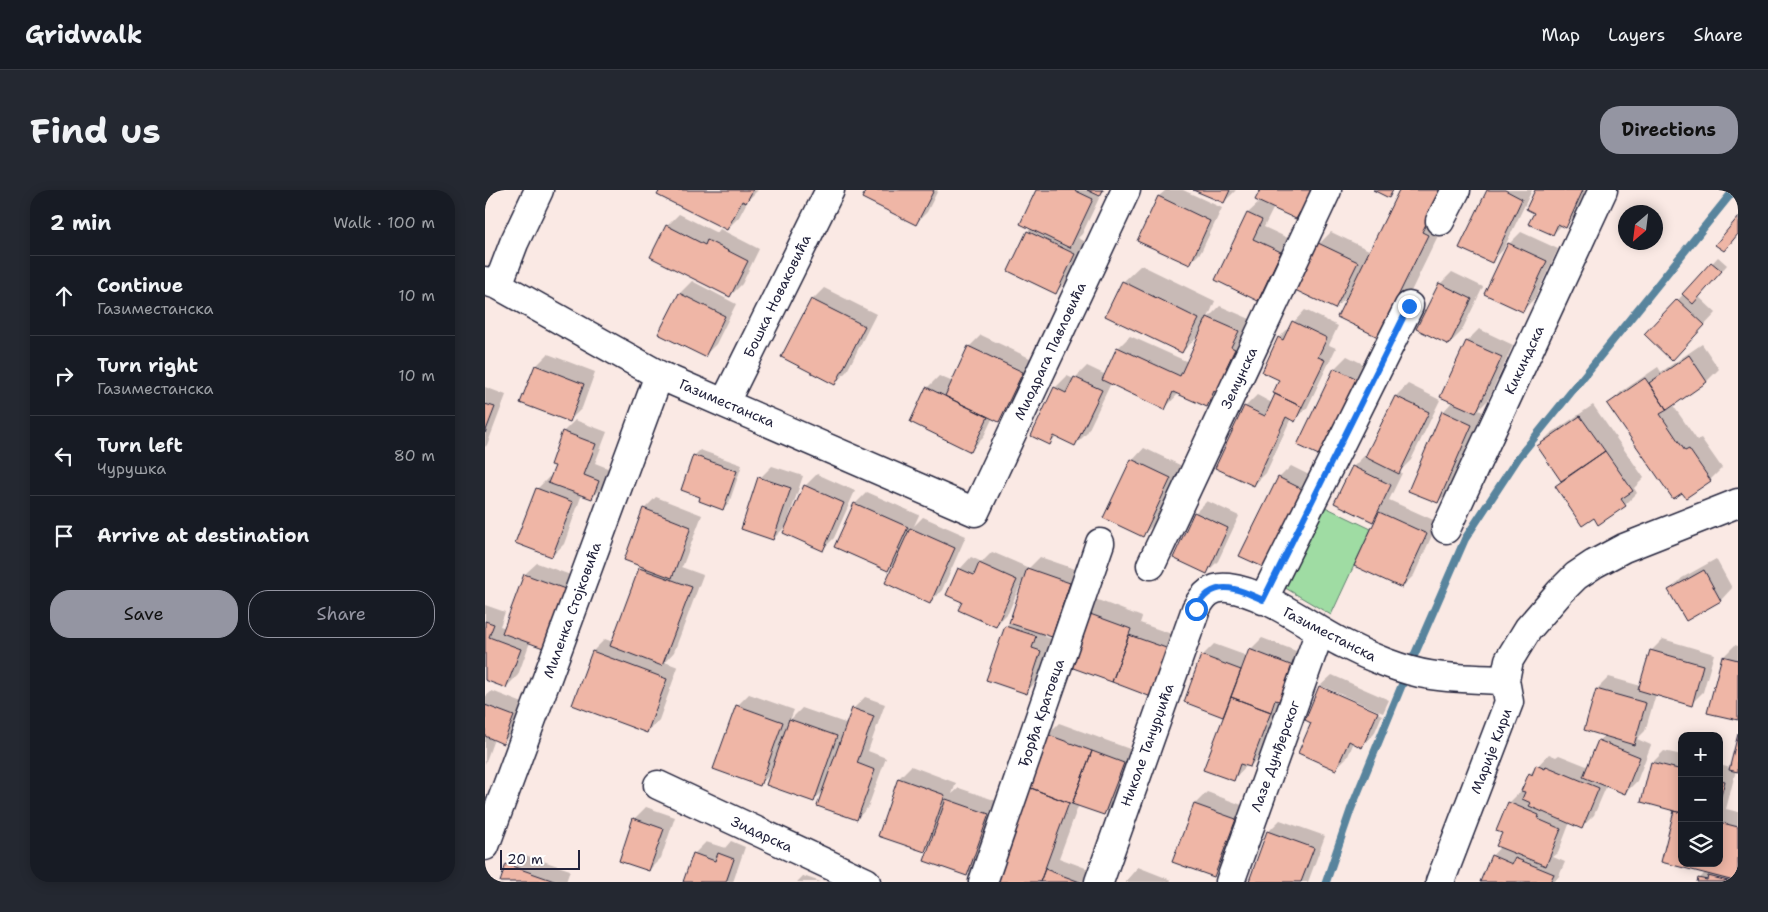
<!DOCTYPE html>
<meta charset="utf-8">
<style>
:root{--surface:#171b24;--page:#242831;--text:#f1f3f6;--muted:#9ea1a6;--line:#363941;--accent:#9495a2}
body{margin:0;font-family:"Shantell Sans",sans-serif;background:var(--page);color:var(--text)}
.controls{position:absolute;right:15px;bottom:15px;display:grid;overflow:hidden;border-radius:10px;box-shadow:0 2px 12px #0003}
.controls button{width:45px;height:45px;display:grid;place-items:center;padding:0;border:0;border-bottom:1px solid var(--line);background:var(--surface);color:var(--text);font:25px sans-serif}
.compass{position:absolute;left:1133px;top:15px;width:45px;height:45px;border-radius:50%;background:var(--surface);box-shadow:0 2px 12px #0003;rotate:208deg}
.scale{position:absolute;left:15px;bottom:12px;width:80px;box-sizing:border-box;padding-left:5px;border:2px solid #22223b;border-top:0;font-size:14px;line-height:18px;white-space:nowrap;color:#22223b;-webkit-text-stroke:4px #fff;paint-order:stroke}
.stop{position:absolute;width:15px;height:15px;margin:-11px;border:4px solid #1a73e8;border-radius:50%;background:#fff}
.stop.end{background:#1a73e8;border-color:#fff;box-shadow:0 1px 5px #0008}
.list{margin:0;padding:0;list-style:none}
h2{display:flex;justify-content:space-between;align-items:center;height:65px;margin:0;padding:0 20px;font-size:21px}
h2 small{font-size:16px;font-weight:400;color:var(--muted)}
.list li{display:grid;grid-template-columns:32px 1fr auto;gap:15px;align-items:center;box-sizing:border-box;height:80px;padding:0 20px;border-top:1px solid var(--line)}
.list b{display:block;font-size:19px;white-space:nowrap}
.list p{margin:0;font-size:16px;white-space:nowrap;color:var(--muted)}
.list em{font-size:16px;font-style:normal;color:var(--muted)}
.actions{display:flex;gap:10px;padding:15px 20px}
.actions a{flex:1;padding:11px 0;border:1px solid var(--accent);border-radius:20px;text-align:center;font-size:18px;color:var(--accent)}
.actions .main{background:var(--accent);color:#111}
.icon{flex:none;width:28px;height:28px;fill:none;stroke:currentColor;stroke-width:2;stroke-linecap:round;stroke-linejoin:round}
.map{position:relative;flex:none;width:1253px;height:692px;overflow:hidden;border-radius:20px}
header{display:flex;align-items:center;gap:30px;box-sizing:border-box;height:70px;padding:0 25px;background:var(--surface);border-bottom:1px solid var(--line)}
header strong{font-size:24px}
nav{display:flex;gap:28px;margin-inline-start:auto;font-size:18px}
.intro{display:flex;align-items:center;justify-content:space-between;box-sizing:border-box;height:120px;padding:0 30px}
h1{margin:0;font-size:35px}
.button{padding:12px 22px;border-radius:20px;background:var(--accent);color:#111;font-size:18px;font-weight:700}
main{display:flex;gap:30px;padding:0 30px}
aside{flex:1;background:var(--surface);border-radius:20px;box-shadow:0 2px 12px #0003}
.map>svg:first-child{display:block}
.green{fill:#9fdca3;stroke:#607f6f}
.shadow{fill:#0003}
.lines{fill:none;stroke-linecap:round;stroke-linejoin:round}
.stream{stroke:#59849d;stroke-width:8}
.building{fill:#efb6a6;stroke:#22223b}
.minor-casing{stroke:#22223b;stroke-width:31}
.minor{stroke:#fff;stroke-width:28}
.route{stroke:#1a73e8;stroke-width:6}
.labels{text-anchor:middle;stroke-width:4;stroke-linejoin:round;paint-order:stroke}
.street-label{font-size:14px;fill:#22223b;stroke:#fff}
</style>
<header>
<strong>Gridwalk</strong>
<nav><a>Map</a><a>Layers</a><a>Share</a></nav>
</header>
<div class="intro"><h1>Find us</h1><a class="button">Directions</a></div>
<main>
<aside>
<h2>2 min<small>Walk · 100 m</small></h2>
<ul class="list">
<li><svg class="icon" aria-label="ahead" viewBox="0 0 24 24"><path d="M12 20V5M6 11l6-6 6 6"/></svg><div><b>Continue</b><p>Газиместанска</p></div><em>10 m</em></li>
<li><svg class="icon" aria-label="right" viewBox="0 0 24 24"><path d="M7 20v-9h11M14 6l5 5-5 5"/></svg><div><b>Turn right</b><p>Газиместанска</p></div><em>10 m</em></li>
<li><svg class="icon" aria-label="left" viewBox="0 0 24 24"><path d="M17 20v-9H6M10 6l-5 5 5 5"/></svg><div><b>Turn left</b><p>Чурушка</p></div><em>80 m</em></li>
<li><svg class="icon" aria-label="arrive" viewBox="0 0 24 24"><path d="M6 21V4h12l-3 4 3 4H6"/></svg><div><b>Arrive at destination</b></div></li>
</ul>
<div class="actions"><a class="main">Save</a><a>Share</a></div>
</aside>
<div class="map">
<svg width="1253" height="692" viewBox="0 0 1253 692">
<rect width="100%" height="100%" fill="#fae9e4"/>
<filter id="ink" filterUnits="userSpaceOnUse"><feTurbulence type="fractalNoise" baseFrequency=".02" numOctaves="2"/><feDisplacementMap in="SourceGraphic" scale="10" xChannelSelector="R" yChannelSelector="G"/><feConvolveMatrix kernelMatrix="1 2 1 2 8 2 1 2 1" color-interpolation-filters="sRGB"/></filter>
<g filter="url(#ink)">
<path class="green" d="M836,315L886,339L846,425L797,396Z"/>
<path class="shadow" d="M176,0H273L263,10L254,27L242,39Z
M382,0H453L442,22L430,34Z
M553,0H620L616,4L597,44L593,48L601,52L583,90L571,102L543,42L546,38Z
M681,0H698L737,18L716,62L704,74L654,50L674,6Z
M711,0H751L739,12Z
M776,0L817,21L810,28L789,17L779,37L807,50L785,98L773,110L731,90L763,23L776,11Z
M915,0L964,23L915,124L893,146L864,104L850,118L834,54L846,42L886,61Z
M1003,0H1047L1018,60L1006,72Z
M1052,0H1103L1092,24L1080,36L1077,35L1068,44L1050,22Z
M194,24L232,43L235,39L274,59L257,94L245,106L182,36Z
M1036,42L1073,59L1050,108L1038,120L1024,54Z
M1233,67L1242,75L1214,107L1231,123L1199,157L1193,110Z
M656,75L730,111L723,128L735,116L765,129L757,145L761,147L734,204L722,216L694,203L680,218L626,193L602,243L590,255L572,246L565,254L547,245L570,198L582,186L589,189L602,176L621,185L633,158L645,146L703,172L716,143L697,162L638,92Z
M967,82L998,97L976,142L964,154L955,94Z
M207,91L251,114L231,154L220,165L195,103Z
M339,98L391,124L362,181L350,193L327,110Z
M820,120L853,136L844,155L851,158L822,218L810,230L806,228L781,283L769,295L760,217L772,205L787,213L796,189L794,148Z
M994,139L1028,155L1003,210L993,220L998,222L965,300L953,312L958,222L968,211L957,206L982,151Z
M496,145L549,170L526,219L514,230L508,227L498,248L486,260L442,198L454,186L468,192L484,157Z
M1217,154L1234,179L1222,191L1187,214L1212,250L1216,248L1237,278L1225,290L1124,214L1136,202L1173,177L1176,182Z
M63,164L110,182L97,218L85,230L51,176Z
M862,166L888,179L814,254L850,178Z
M923,194L955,210L926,270L914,282L917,283L904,310L953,332L929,385L917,397L893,325L888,331L868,277L880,265H882L911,206Z
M0,197L21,205L2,255L0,257Z
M1108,215L1159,288L1149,298L1152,303L1140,315L1109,326L1071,296L1077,290L1053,256L1065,244Z
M90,230L122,242L110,273L125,279L119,296L107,308L97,304L79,354L67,366L52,299L64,287L67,288L71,276L78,242Z
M659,258L697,276L669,334L657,346L648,270Z
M215,260L257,275L244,313L238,318L216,306L209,266Z
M287,276L318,286L301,336L288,349L275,288Z
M806,276L836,291L798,368L794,288Z
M332,284L370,301L349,348L337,360L299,343L320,296Z
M382,302L434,325L429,336L438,327L481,346L457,400L445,412L412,371L403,380L370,314Z
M171,307L217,325L198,375L196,377L218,385L189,462L180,472L193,477L174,530L162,542L108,461L120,449L128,452L155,379L158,376L159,319Z
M722,311L754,326L733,371L721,383L710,323Z
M507,362L544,378L555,367L596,381L578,433L566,445L559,443L558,446L567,449L553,490L541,502L521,436L525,432L539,392L537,391L523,423L511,435L478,411L463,405L475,379L486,367L497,372Z
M1231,369L1247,398L1236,410L1201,429L1185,400L1197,388Z
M52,373L94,388L45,452L33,485L21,497L0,489V415L20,422L15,436L21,438L40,384Z
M610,409L657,427L655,433L698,448L669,506L579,473L598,421Z
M777,448L819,464L777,564L765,576L762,575L748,590L740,526L700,511L717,466L729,454L762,466L765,460Z
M1178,449L1229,464L1218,502L1206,514L1171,504L1160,541L1152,549L1166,555L1152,591L1140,603L1122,595L1109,625L1097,637L1085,632L1073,663L1068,667L1080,672L1074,686L1069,692H996L1007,666L1016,656L1024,613L1036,601H1038L1045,584L1064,564L1071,567L1074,565L1104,577L1114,550L1120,545L1112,499L1124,487L1156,496L1166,461Z
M1250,455L1253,456V529L1224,522L1238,467Z
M847,485L904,510L898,523L839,497V499L897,525L889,544L877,556L869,552L863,566L851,578L828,532L822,529L835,496Z
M7,501L40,514L30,540L18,552L9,549L0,574V507Z
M264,504L309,520L305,530L317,518L363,534L368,519L380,507L400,514L383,561L401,568L383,617L372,629L340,599L328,611L286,583L275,595L252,516Z
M574,533L650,561L631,612L619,624L594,614L574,668L606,680L602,692H507L562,545Z
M1253,549V581L1251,580L1241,619L1253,622V692H1213L1214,689L1221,682L1178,671L1191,620L1167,573L1179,561L1197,565V673H1234V575L1246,578Z
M426,576L471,593L467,604L474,598L515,612L494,673L482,685L446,654L439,661L394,645L414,588Z
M722,602L762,617L740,674L728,686L689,671L710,614Z
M161,617L190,627L176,668L164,680L149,629Z
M795,630L840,646L823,692H771L783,642Z
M246,651L260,657L248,692H199L209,664L221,652L240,658Z
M34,663L85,680L81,692H17L22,675Z
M653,677L686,690L685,692H640Z
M318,686L336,692H312Z"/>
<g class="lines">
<path class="stream" d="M925,475L980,349L1033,268L1249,0
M841,692L866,619L921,485"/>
</g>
<path class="building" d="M175,0H268L261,13L257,11L242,40L172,5Z
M381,0H449L431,35L377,8Z
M551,0H589L608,9L585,58L535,34Z
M602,0H618L615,6Z
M708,0H745L739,13Z
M775,0H832L820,24L815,22L811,29L770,10Z
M888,0H908L904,8Z
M914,0H958L937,42L943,45L893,147L852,127Z
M1002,0H1020L1037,9L1007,73L974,58Z
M1050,0H1098L1081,38L1073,34L1068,45L1043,34L1049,23L1041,19Z
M673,6L725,31L705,75L652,51Z
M762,23L777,30L768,49L796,62L773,111L730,90Z
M1253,27V44L1239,61L1230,55Z
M181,35L220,55L222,50L263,71L245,107L165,67Z
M542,41L590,64L571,104L523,81Z
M833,53L873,72L850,119L810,100Z
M1023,53L1062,71L1038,122L999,104Z
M1226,72L1237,81L1208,114L1197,104Z
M637,91L714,129L697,163L620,126Z
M954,93L987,109L964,155L931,139Z
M194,103L240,126L220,167L173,144Z
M326,109L380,136L350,195L296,167Z
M1192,109L1220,135L1187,171L1159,144Z
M722,127L754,141L746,157L750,159L741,178L744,180L733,204L729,201L722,217L688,202L680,220L617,190L632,157L695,186Z
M807,131L842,148L833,167L840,170L817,217L788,203L794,190L777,182L793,147L798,150Z
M981,151L1017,167L991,223L955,207Z
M483,156L538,182L514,232L460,206Z
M1204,165L1222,192L1182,220L1164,193Z
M50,175L99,194L85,232L35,213Z
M849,178L877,191L840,268L812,255Z
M589,187L617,200L590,256L569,246L565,255L546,246L569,197L581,203Z
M1160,188L1182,220L1175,224L1200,261L1204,259L1226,291L1201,308L1197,303L1188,309L1122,214Z
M441,197L503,227L486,262L425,232Z
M790,204L817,217L810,232L801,227L769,296L730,278L759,216L780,226Z
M910,206L944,222L914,284L880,267Z
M0,214L10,217L0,243Z
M957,221L987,235L953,313L923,301Z
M1095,226L1120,261L1076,291L1052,256Z
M77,241L111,254L99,285L114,291L107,309L63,293L70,276L65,275Z
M1120,261L1148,301L1136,309L1141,316L1113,335L1109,328L1097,336L1070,296Z
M208,265L252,281L238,320L214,311L215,307L196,300Z
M646,269L686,288L658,347L618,328Z
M867,276L906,295L888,332L849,313Z
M273,287L306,298L288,350L256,339Z
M793,287L825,303L787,381L754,366Z
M319,295L359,313L338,361L298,343Z
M51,298L88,312L67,367L30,353Z
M369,313L423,337L403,381L349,357Z
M158,318L206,337L187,388L139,370Z
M709,322L743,338L722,384L688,368Z
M894,322L942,344L917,398L869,376Z
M425,338L470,358L445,414L400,393Z
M494,373L532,390L511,437L473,420L477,412L461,405L473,378L489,385Z
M154,378L207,397L177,476L125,456Z
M542,378L585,393L567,447L524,433Z
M1219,380L1236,411L1201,431L1183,400Z
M39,384L83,400L61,459L17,443Z
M597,421L646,439L627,492L577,474Z
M0,431L9,434L4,447L36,459L21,498L0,490Z
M520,436L551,446L547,458L556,461L542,504L501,490Z
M644,445L687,460L669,508L627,492Z
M764,459L808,476L794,511L790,510L786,522L746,507Z
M1165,460L1218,475L1207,516L1153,500Z
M107,461L182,489L162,543L87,515Z
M716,465L756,480L738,527L699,512Z
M1237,466L1253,470V530L1222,523Z
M834,496L893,522L877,558L864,551L851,580L813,563L826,533L820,530Z
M1111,499L1161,513L1149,555L1099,540Z
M746,507L786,522L765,577L755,574L749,591L718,580Z
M0,515L29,526L18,554L0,546Z
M251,515L298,532L275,596L228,579Z
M367,518L389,526L372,573L390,580L372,630L332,616Z
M304,529L352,546L329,612L281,595Z
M561,544L607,561L587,614L541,596Z
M1253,544V582L1244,580Z
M1113,550L1155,567L1140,604L1098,587Z
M607,561L639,573L619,625L587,614Z
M1166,572L1197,580V623L1156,612Z
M1051,575L1060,579L1061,576L1114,598L1097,639L1044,616L1046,613L1037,609L1040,602L1036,601L1044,583L1047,585Z
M413,588L460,605L440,662L393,646Z
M1234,590L1240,591L1234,613Z
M541,596L584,613L555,692H506Z
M461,609L504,624L482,686L439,671Z
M1023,612L1054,625L1053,629L1076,639L1061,676L1011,656L1017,643L1011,641Z
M709,614L751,629L729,687L687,672Z
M1189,621L1197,623V673H1234V632L1253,637V692L1176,672Z
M148,628L179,639L164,681L134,671Z
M782,641L829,658L816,692H768L764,691Z
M208,663L230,671L233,663L249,669L241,692H198Z
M1006,665L1027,674L1030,668L1069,684L1065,692H995Z
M21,674L72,692H15Z
M560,679L595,692H555Z
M1223,686L1247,692H1212L1213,688L1222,690Z"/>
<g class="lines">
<defs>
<path id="minor" d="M955,31L971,0
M0,91L13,95L174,185L490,322L641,0
M13,95L29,53L54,0
M240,212L345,0
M961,339L1118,0
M666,375L842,0
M778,410L924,116
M173,595L381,692
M0,656L174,185
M498,692L615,353
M614,692L711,419C718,405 727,396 743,398C780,402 825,437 859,454C882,466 918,481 945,485C970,489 995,489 1020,490
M745,692L835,441
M955,692L1024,512L1020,490L1024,470L1043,439L1075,402L1091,386L1109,374L1139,358L1253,313"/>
</defs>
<use href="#minor" class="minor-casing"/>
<use href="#minor" class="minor"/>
</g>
</g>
<g class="lines" filter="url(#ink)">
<path class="route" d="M711,419C727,387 752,398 778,410L924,116"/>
</g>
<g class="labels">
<g class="street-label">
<text transform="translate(292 106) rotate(-64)" y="5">Бошка Новаковића</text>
<text transform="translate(565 161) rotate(-65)" y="5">Миодрага Павловића</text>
<text transform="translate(1039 170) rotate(-65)" y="5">Кикиндска</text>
<text transform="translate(754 188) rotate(-65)" y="5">Земунска</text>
<text transform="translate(242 213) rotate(23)" y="5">Газиместанска</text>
<text transform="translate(87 420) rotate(-70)" y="5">Миленка Стојковића</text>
<text transform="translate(845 444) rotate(27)" y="5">Газиместанска</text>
<text transform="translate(556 523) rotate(-71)" y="5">Ђорђа Кратовца</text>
<text transform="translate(662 555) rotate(-70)" y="5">Николе Танурџића</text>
<text transform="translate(1006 561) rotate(-69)" y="5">Марије Кири</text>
<text transform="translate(790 566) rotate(-70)" y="5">Лазе Дунђерског</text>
<text transform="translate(277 644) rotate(25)" y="5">Зидарска</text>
</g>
</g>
</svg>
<div class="controls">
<button>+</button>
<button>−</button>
<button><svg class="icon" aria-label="layers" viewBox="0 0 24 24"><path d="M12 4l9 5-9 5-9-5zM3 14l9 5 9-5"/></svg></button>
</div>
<svg class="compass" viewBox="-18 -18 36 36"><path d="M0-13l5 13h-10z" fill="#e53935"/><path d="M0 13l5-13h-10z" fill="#9ea1a6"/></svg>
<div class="scale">20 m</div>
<div class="stop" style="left:711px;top:419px"></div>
<div class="stop end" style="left:924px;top:116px"></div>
</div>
</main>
